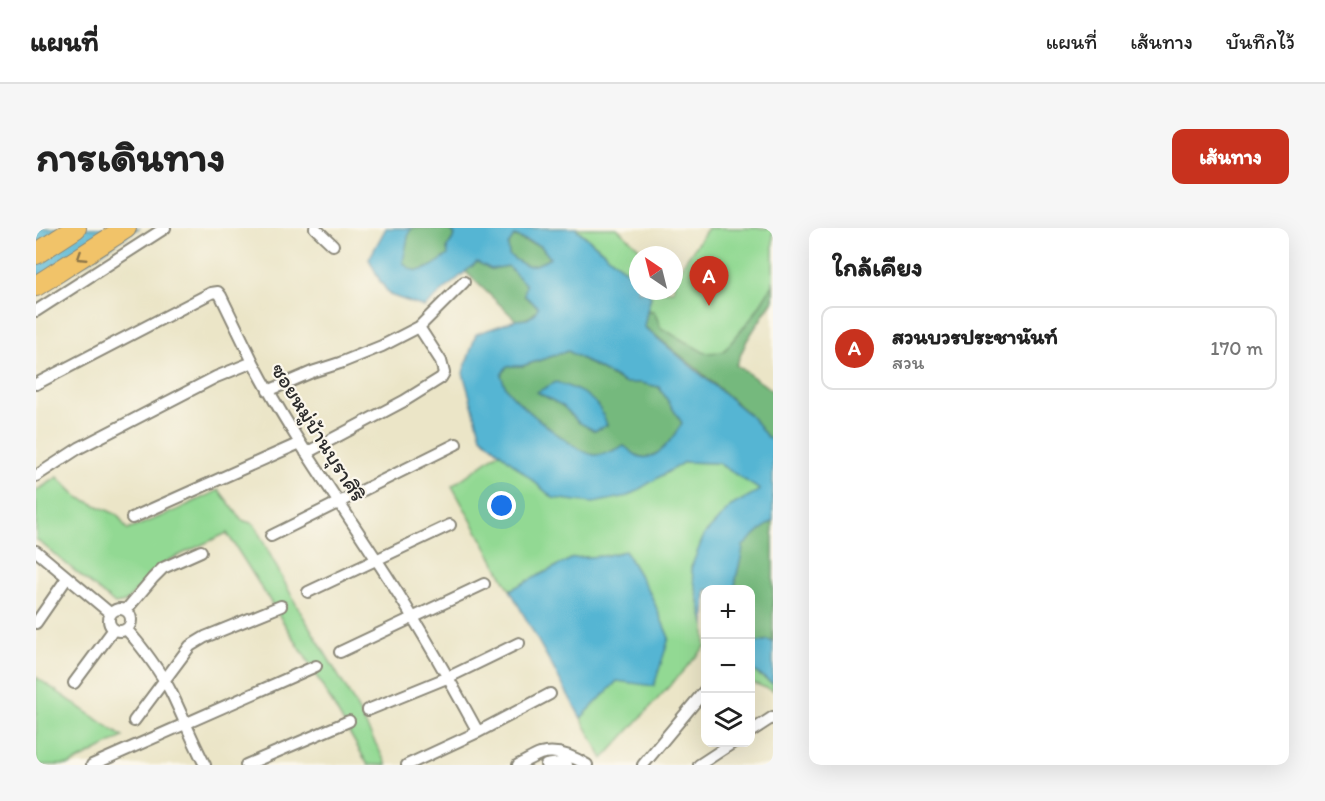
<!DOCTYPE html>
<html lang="th">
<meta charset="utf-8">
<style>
:root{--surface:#fff;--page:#f6f6f6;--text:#222;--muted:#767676;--line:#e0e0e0;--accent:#c8321e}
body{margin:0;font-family:Itim,"Playpen Sans Thai",sans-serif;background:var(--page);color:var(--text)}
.controls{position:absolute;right:18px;bottom:18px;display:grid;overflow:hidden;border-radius:12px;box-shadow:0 6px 24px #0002}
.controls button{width:54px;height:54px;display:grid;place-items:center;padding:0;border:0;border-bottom:2px solid var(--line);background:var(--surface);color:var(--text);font:30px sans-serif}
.compass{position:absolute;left:593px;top:18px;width:54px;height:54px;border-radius:50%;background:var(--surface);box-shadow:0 6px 24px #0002;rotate:325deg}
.you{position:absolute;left:466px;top:278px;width:21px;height:21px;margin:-15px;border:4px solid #fff;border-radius:50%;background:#1a73e8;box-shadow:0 0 0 9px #1a73e833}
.badge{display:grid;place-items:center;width:39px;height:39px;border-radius:50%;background:var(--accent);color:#fff;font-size:20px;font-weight:700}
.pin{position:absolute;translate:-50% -50px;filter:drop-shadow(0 2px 3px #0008)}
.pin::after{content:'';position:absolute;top:32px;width:21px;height:18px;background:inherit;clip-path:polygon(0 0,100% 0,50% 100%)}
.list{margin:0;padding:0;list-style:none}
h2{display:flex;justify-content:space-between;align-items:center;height:78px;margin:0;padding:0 24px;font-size:26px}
h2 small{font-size:20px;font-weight:400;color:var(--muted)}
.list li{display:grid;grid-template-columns:39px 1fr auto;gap:18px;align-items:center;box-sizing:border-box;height:84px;margin:0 12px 12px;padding:0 12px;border:2px solid var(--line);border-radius:12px}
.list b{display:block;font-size:22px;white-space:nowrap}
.list p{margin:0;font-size:20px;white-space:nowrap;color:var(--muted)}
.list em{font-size:20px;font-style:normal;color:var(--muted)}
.icon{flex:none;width:33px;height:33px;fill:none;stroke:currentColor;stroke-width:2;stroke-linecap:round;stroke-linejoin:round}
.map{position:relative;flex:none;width:737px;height:537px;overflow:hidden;border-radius:12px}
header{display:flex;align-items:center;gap:36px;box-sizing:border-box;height:84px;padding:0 30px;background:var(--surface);border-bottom:2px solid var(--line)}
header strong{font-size:28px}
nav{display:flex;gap:33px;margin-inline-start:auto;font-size:21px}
.intro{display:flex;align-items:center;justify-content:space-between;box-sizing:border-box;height:144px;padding:0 36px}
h1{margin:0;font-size:42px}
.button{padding:15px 27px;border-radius:12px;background:var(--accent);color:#fff;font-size:21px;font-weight:700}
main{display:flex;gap:36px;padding:0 36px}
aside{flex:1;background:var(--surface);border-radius:12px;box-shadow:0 6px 24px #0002}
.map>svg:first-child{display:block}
.green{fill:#92d993;stroke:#5e825f;stroke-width:1.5}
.forest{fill:#75b97d;stroke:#507254;stroke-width:1.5;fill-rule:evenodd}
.water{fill:#54b5d3;stroke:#40707f;stroke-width:1.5;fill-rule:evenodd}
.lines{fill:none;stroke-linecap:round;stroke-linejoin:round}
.street-casing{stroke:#8b8879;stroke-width:14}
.highway-casing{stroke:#8b8879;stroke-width:22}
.street{stroke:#fff;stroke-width:10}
.highway{stroke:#f1c369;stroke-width:20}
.oneway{stroke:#8e774a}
.labels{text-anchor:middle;stroke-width:4.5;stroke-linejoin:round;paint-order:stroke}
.street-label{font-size:22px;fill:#2b2b2b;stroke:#fbf7ec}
</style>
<header>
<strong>แผนที่</strong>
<nav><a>แผนที่</a><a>เส้นทาง</a><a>บันทึกไว้</a></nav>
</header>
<div class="intro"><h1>การเดินทาง</h1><a class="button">เส้นทาง</a></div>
<main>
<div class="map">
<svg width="737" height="537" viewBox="0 0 737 537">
<rect width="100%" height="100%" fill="#fbf7ec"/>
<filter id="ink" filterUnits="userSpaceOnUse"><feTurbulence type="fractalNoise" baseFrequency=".0167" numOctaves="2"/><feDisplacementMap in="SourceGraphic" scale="12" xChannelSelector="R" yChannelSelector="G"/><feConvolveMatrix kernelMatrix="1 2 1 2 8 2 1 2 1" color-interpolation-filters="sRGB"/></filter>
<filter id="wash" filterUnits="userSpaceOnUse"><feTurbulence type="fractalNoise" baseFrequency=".008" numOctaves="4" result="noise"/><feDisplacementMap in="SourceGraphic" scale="24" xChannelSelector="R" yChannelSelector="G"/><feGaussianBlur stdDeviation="1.35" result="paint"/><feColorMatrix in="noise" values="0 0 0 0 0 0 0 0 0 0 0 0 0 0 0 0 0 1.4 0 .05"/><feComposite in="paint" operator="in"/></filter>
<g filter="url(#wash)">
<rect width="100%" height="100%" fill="#ebe5c7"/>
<path class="green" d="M540,0H581L602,19L607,27H602V53Z
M672,0H737V72L711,112L700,137L691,148L617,97L618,83H611L615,69L611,63H638V49Z
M464,224L517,270L627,247L647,234L682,235L725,262L695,278L655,339L669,399V419L567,531L545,490L581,453L633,410L615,367L589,323L568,328L537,330L474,362L416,258Z
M22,249L42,269L82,287L91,302L141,282L183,262L206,292L218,296L261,378L314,467L351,537H332L270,430L191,305L131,333L89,374L79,376L0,311V263Z
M714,441L737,456V463L715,454Z
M0,449L87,509L33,537H0Z"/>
<path class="forest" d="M376,0H413L419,7L411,20L412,27C399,37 379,52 366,34L373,4Z
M478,8L490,14L505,18L514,30C496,41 490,40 473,27L472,17Z
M441,34L455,41L472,38L491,57L488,68L503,79C497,89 492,91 480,92L429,43Z
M737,56V72L711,112L700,137L737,163V213L731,209L717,190L661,141L608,98L611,83H618L625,100L669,125L687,124L717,88Z
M532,123L588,155H605L623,159L646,195C637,209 620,238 600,227C596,225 592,221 588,218C579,222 568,228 558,227C539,224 486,179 473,164C469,159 467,153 465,147L471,138H487ZM501,164L571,197L559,203L542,194L527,178Z
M737,293V414C729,411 723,416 715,413L714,362H699C699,346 706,333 706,318L722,304Z"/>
<path class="water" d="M0,0H103L0,68Z
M350,0H376L373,4L367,34C379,52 399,37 412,27L411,20L419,7L413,0H539L602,53V63H611L615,69L611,83L608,99L717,190L731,209L737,213V293L722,304L707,318C706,333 699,346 699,361L670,362L669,399L655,340L668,307L695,278L724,262L682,235L648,234L592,268L557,275L517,270L445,208L427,145L440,106L480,92L491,91L498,87L502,79L488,67L490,57L472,38L455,41L441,34L388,79L354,67L344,53L333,31ZM478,8L505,18L514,30C496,41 489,40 473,27L472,17ZM532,123L589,155H605L623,159L646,195C637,209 620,238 600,227C596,224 592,221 588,218C579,222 568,228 558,227C539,224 486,179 473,164C469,159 467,153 465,147L471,138H486Z
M520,154C544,162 564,170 571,197L559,203L542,194L527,178L501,164Z
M589,323L615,367L633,410L618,458L581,453L545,490L474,362L537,330L568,328Z
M732,412L737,414V456L715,441V413L720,415Z"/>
</g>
<g filter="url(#ink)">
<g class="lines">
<defs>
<path id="street" d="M279,0L297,17
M0,83L129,0
M0,156L175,65L182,64L185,68L217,134
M232,163L276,144L304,135L346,118L383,99L428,54
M270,225L368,173L405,150L408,145L405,133L383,99
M0,248L43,220L180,149L217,134C253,203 298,266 340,331C377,387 410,445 442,504
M96,290L264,215
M235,308L420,216
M0,323L74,385
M272,364L414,297
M73 392a11 11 0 1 1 22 0a11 11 0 1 1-22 0Z
M90,382L117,350L127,340L165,323
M0,395L31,350
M90,401C105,417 126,446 136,466C147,489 157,514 169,537
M304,424L448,356
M38,455L78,401
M332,482L413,449L483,415
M98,493L154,418L169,409L245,378
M714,504L737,489
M56,537L280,438
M210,537L313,493
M371,537L442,504L514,466
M482,537C489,534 496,529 504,526C521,521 537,528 551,537
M510,537L523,535L531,537
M607,537L670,461
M663,537L698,514"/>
<path id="highway" d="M0,26L40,0
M0,58L90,0"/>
</defs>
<use href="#street" class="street-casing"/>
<use href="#highway" class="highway-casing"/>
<use href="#street" class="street"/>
<use href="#highway" class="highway"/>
</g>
<defs><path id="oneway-chevron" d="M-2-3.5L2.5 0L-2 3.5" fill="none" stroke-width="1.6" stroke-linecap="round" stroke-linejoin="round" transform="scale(1.5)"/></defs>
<use class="oneway" href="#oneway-chevron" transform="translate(45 29) rotate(147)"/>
</g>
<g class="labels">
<g class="street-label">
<text transform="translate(283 204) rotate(58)" y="8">ซอยหมู่บ้านบุราศิริ</text>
</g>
</g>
</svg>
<div class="controls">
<button>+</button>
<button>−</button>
<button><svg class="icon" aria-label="layers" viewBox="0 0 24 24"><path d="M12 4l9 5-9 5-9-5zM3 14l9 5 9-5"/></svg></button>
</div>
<svg class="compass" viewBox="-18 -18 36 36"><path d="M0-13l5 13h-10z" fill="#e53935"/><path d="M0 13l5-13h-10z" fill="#767676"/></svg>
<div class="you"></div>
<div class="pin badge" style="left:673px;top:78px">A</div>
</div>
<aside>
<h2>ใกล้เคียง<small></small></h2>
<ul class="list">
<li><span class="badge">A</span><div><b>สวนบวรประชานันท์</b><p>สวน</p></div><em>170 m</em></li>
</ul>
</aside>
</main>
